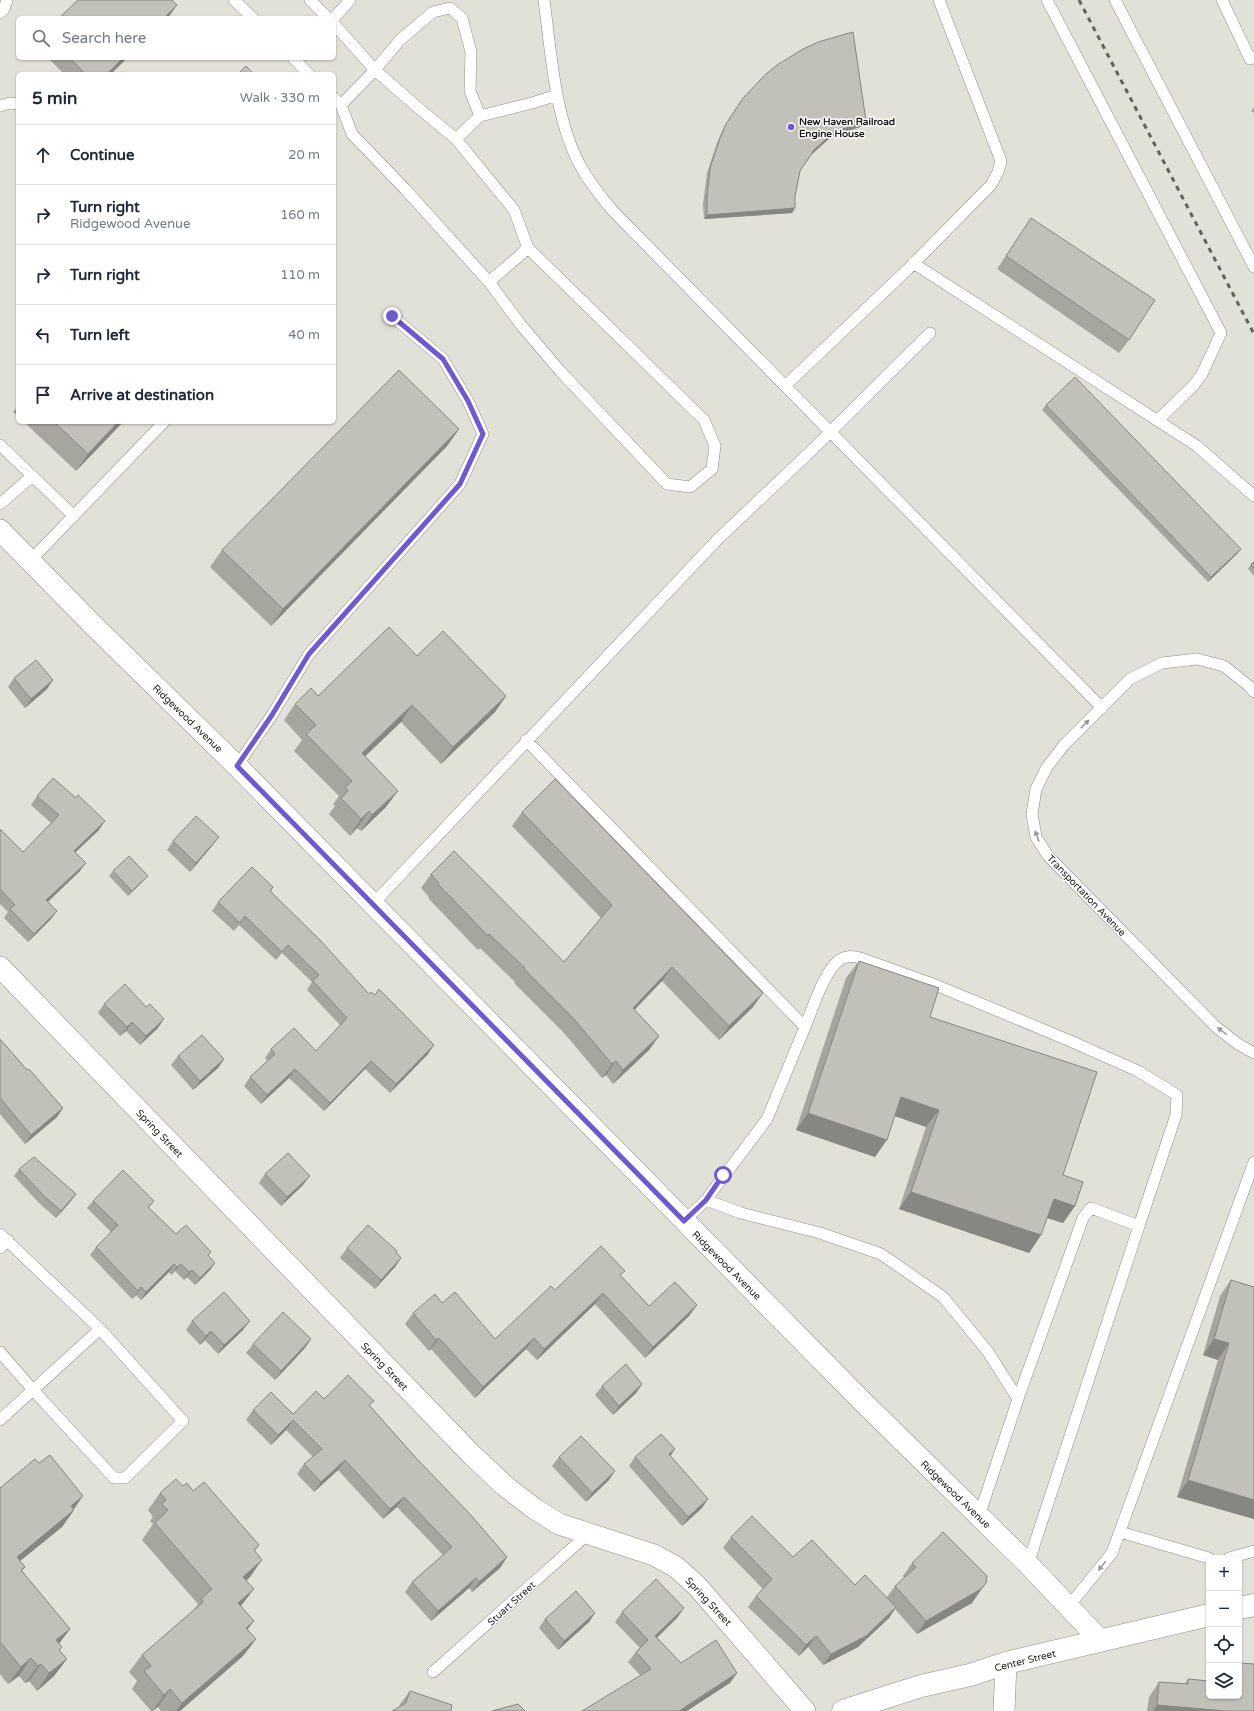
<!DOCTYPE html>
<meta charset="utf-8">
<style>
:root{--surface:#fff;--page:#f6f6f7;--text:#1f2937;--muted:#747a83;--line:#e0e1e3}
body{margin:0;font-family:"Varela Round",sans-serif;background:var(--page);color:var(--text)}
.controls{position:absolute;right:12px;bottom:12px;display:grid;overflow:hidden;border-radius:6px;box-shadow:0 1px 3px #0004}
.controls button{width:36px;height:36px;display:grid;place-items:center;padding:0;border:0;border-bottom:1px solid var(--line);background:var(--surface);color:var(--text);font:20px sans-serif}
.stop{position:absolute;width:12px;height:12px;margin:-9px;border:3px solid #6f59d2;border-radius:50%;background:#fff}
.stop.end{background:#6f59d2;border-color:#fff;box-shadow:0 1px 4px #0008}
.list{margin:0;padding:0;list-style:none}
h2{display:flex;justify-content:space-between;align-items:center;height:52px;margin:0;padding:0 16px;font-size:17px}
h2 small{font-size:13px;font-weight:400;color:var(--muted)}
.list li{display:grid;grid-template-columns:26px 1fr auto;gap:12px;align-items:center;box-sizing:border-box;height:60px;padding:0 16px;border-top:1px solid var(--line)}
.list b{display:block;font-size:15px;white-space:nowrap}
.list p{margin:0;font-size:13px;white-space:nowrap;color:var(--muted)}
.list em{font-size:13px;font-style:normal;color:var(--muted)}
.icon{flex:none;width:22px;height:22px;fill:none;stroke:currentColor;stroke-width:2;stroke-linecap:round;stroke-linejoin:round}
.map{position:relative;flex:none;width:1254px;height:1711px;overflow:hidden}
.search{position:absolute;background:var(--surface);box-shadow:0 1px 3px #0004;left:16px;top:16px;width:320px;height:44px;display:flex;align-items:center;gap:10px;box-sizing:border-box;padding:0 14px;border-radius:6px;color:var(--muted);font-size:15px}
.panel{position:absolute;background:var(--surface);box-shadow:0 1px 3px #0004;left:16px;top:72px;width:320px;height:352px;border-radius:6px}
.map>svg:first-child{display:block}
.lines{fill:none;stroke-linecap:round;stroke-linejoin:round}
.service-casing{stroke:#8e8e86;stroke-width:12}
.minor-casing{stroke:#8e8e86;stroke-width:22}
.secondary-casing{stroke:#8e8e86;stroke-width:23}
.service{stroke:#fff;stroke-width:11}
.minor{stroke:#fff;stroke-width:21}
.secondary{stroke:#fff;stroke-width:22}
.rail{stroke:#63635e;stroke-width:3;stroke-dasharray:5 5;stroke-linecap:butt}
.wall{fill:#a6a69f}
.shaded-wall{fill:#878782}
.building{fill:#c1c1b9;stroke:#878782}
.oneway{fill:#999998}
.route{stroke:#6f59d2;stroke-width:5}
.poi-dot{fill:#6f59d2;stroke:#fffffe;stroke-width:1.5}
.labels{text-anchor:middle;stroke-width:3;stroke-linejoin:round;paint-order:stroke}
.poi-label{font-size:10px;font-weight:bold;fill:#1c1c19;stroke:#fffffe;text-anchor:start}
.street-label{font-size:10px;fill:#1c1c19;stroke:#fffffe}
</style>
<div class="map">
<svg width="1254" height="1711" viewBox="0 0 1254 1711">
<rect width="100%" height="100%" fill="#e1e1d8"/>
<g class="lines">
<defs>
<path id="service" d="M234,0L253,18
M310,0L328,18
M544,0C551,52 555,121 581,167C590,183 601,197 613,211L1102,708
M1047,0L1221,333L1202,374L1193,386L1158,420
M1115,0L1254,267
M1222,0L1250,59L1254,57
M0,13L4,9L7,0
M334,18L350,0
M334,24L375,70L400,40L433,12L450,8L462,18L471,52L470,91L480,116
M293,58L309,74
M334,98L341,105
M0,106L10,103L18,104
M456,139L415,105L375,70L341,105L352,134L405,189L489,282L521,325L561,372L667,484L690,487L712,469L715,446L704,420L528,248L514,210L456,139L480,116L532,103L557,95
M913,263L1197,446L1254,496
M489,282L528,248
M785,386L908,269L991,185L998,172L1001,161L939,0
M0,445L74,516
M0,504L32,476
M30,561L164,422
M1254,692L1249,686L1224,666L1197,659L1162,663L1130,679L1064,745L1047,767L1036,789L1032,814L1036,837L1048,856L1216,1027L1238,1044L1254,1053
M526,740L805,1027C812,1011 827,959 847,957C851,956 856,957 860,958L938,986L1068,1040L1138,1071L1177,1095L1176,1115L1139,1226L1091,1208L1083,1218L1018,1399L988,1352L943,1297L881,1254L820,1233L741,1213L706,1200L684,1221
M237,766L272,715L309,654L460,484L483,434L468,401L443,359L392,316
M372,905L718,539L812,450L930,333
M706,1200L767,1119L805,1027
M0,1234L100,1329L183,1421L125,1478H114L33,1390L0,1352
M0,1248L8,1240
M0,1420L100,1329
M979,1516L1018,1399
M1120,1532L1209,1558
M1229,1558L1254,1551
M1028,1564L1139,1226
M1068,1607L1112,1553L1254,1162
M433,1672L588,1534"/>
<path id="minor" d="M0,530L93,625L237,766L861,1400L1028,1564L1101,1641
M0,967L472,1455L505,1486L535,1509L559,1524L654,1555L676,1567L697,1586L805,1711
M1004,1711L1006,1663"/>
<path id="secondary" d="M1239,1608L1254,1605
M843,1711L921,1686L970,1675L1006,1663L1209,1615"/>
</defs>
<use href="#service" class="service-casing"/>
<use href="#minor" class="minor-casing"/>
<use href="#secondary" class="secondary-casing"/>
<use href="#service" class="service"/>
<use href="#minor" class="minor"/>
<use href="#secondary" class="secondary"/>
<path class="rail" d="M1079,0L1254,334"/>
</g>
<path class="wall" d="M48,58H127L111,74H64Z
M740,102L863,126L831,137L812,154L800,171L795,196V208L792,213L704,219L703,204L707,173L717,143L723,129Z
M1254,107V113L1251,111Z
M1031,218L1129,340L1119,353L997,269Z
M1046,405L1238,553L1208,582L1042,410Z
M18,406V416L13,412Z
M24,422H123L76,471Z
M459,429L447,446L271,626L210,567L222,550Z
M1254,562V576L1248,569L1251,564Z
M417,656L506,696L495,712L441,764L401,722L365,756L386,807L361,831L357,828L350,836L329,814L335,806L333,804L339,796L294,751L302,740L284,720L295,704L318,696Z
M14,678L47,689L25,708L8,687Z
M37,796L99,830L76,852L80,871L48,902L51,919L28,942L4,918L8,912L0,904V829L23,852L51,823L31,805Z
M522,812L753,1007L719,1040L662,981L634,1010L659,1036L649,1050L613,1084L606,1075L602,1078L564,1033L514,983L515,982L480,948L478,950L428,898L429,897L421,888L431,874L564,962L601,918L512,826Z
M173,841L212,846L190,872L167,850Z
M113,871L144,880L128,896L109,876Z
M273,887L271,891L369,994L428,1054L390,1093L365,1069L324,1111L289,1078L261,1104L244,1086L250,1077L268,1061L265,1058L271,1049L316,1051L340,1025L307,990L312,982L282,953L276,960L239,925L234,931L212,911L218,902Z
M859,961L930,1017L1063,1175L1075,1206L1063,1223L1047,1218L1041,1235L1029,1253L899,1209L926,1127L895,1116L875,1157L796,1130L846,978Z
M104,1004L158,1028L140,1045L126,1031L120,1036L98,1013Z
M0,1039L27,1070L63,1108L57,1117L25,1144L0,1114Z
M178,1056L224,1059L218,1068L193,1090L171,1065Z
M19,1169L76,1194L71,1201L56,1218L39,1203L14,1176Z
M265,1174L303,1185L281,1206L259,1183Z
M93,1201H154L149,1208L176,1234L209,1256L215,1263L210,1270L195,1285L187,1277L184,1280L175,1271L171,1275L169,1272L141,1300L136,1295L132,1299L90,1255L96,1247L111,1232L87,1208Z
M347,1248L396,1253L401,1258L395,1267L375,1289L340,1258Z
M621,1276L649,1306L697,1305L689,1316L645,1358L595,1304L537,1360L526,1349L475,1398L431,1349L429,1351L405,1324L413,1313L495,1339L555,1290Z
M1231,1280L1254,1519L1177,1497L1218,1360L1203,1355L1220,1296Z
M192,1321L243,1330L218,1354L205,1340L200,1345L186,1330Z
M253,1344L305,1348L275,1380L246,1353Z
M642,1384L636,1393L613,1415L595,1395L602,1386Z
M324,1399L370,1406L416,1458L507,1557L500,1568L472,1592L469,1588L431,1621L405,1592L412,1582L443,1555L397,1507L383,1519L338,1470L314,1492L297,1474L304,1464L313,1457L286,1430L271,1445L246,1420L253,1410L293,1414Z
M675,1449L670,1456L702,1508L682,1526L629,1466L635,1457Z
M559,1457L609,1480L586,1502L552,1466Z
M183,1486L193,1491L259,1545L255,1551L250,1577L246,1581L241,1606L247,1629L256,1639L243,1656L180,1711H161L158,1707L153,1711H151L132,1689L137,1681L129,1672L142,1655L193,1611L198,1604L142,1540L153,1524L150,1521L153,1517L148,1510L160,1493Z
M0,1488L74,1509V1510L62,1527L20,1561L25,1567L22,1571L70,1629L59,1644L60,1650L67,1659L54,1676L37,1691L29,1681L25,1683L19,1676L8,1684L0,1674Z
M731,1537L793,1557L855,1585L887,1597L895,1586L904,1578L903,1576L912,1563L972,1603L917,1634L895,1609L889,1618L858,1647L823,1665L808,1647L799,1656L748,1607L756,1596L763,1589L723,1548Z
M622,1612L677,1618L657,1638L681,1663L730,1683L640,1675L628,1662L636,1652L640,1648L615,1622Z
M595,1613L589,1622L558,1650L539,1628L545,1619Z
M1188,1679L1254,1711H1147L1149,1697L1159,1682L1185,1684Z
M410,1691L451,1711L399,1707L400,1704Z"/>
<path class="shaded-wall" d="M177,5L168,18H164Z
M123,58H127L111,74H107Z
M866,121L863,126L831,137L811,155L814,150L834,132Z
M795,208L792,213L704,219L707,215Z
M118,422H123L76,471L88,454Z
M459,429L447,446L271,626L283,609Z
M1241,549L1238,553L1208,582L1211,577Z
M53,680L47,689L25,708L31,699Z
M506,696L495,712L441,764L453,747Z
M412,705L401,722L351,770L362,753Z
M398,791L386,807L361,831L372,815Z
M369,811L357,828L350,836L361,819Z
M105,821L99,830L68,859L74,851Z
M219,837L212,846L190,872L196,863Z
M86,863L80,871L41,908L46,900Z
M148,876L128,896L132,891Z
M57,911L51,919L28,942L34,934Z
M672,967L662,981L623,1022L633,1008Z
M763,993L753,1007L719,1040L729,1026Z
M164,1019L158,1028L140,1045L146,1036Z
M132,1022L126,1031L120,1036L127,1027Z
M659,1036L649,1050L613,1084L623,1070Z
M434,1045L428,1054L390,1093L396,1084Z
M224,1059L218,1068L193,1090L200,1081Z
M371,1061L365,1069L324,1111L330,1103Z
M616,1061L606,1075L602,1078L612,1064Z
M295,1069L289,1078L261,1104L267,1095Z
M901,1097L939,1110L926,1127L889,1114Z
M63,1108L57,1117L25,1144L31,1135Z
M808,1113L887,1140L875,1157L796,1130Z
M310,1176L303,1185L281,1206L287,1197Z
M911,1192L1041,1235L1029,1253L899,1209Z
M76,1194L71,1201L56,1218L61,1211Z
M1054,1199L1075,1206L1063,1223L1041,1216Z
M401,1258L395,1267L375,1289L381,1280Z
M215,1263L210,1270L195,1285L200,1278Z
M174,1264L169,1272L141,1300L146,1292Z
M181,1264L175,1271L171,1275L177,1267Z
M192,1270L187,1277L184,1280L189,1272Z
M141,1287L136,1295L132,1299Z
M603,1293L595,1304L537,1360L544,1349Z
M697,1305L689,1316L645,1358L653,1347Z
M250,1321L243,1330L218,1354L224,1345Z
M211,1331L205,1340L200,1345L206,1336Z
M439,1338L431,1349L429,1351L436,1340Z
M534,1338L526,1349L475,1398L483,1387Z
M311,1339L305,1348L275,1380L281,1371Z
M1214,1339L1229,1343L1218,1360L1203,1355Z
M642,1384L636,1393L613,1415L619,1406Z
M293,1420L286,1430L271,1445L278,1435Z
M675,1449L669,1458V1454Z
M345,1460L338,1470L314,1492L321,1482Z
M615,1471L609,1480L586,1502L592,1493Z
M1188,1480L1254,1500V1519L1177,1497Z
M83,1496L72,1512L74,1510L62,1527L4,1574L17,1557L71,1506Z
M404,1497L397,1507L383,1519L390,1509Z
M708,1499L702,1508L682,1526L688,1517Z
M507,1557L500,1568L472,1592L479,1582Z
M262,1560L250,1577L231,1594L243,1577Z
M476,1578L469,1588L431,1621L438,1611Z
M986,1583L972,1603L917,1634L926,1621Z
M254,1589L241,1606L226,1620L238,1603Z
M896,1607L889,1618L858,1647L823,1665L831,1654Z
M684,1608L677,1618L648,1646L655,1636Z
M595,1613L589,1622L558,1650L564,1641Z
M254,1621L241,1638L246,1628Z
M70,1629L57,1646L56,1640Z
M816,1636L808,1647L799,1656L806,1645Z
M256,1639L243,1656L180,1711H176L182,1703Z
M31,1658L19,1676L8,1684L21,1667Z
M67,1659L54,1676L37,1691L49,1673Z
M41,1664L29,1681L25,1683L38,1666Z
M737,1673L730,1683L687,1711H679Z
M170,1689L158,1707L153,1711L164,1695Z
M1157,1705L1226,1711H1153Z"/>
<path class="building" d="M78,0H172L177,5L164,18H59Z
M853,32L866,121L834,132L814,150L800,171L795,196V208L707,215V199L710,168L720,138L726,124L743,98L765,75L777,65L803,49L818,42Z
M70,58H123L107,74H85Z
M246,66L254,74H238Z
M1031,218L1155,300L1129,340L1006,256Z
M399,370L459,429L283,609L222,550Z
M1075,377L1241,549L1211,577L1046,405Z
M54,422H118L88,454Z
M1254,562V568L1251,564Z
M389,627L417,656L443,631L506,696L453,747L412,705L362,753L398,791L372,815L369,811L361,819L341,798L348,791L345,788L352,781L306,734L316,725L295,704L311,688L318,696Z
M36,660L53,680L31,699L14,678Z
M53,778L76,798L78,795L105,821L74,851L86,863L46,900L57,911L34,934L10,909L15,905L0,889V829L23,852L59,815L37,796Z
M555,779L763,993L729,1026L672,967L633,1008L659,1036L623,1070L616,1061L612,1064L574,1019L524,969L525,968L489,934L488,936L438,884L439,883L431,874L454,851L564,962L612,905L522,812Z
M196,816L219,837L196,863L173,841Z
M129,856L148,876L132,891L113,871Z
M252,867L273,887L270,891L320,940L369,994L371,992L375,995L379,989L434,1045L396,1084L371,1061L330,1103L295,1069L267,1095L250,1077L275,1054L271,1049L294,1028L316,1051L347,1018L313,981L319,975L288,945L282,952L245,916L240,923L218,902Z
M859,961L939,988L930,1017L1097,1072L1063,1175L1083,1182L1075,1206L1054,1199L1041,1235L911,1192L939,1110L901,1097L887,1140L808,1113Z
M125,984L146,1007L150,1004L164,1019L146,1036L132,1022L127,1027L104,1004Z
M202,1035L224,1059L200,1081L178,1056Z
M0,1039L27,1070L29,1069L63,1108L31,1135L0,1098Z
M288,1153L310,1176L287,1197L265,1174Z
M34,1157L76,1194L61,1211L44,1196L19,1169Z
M123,1170L154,1201L148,1207L176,1234L186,1225L211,1252L208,1255L215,1263L200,1278L192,1270L189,1272L181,1264L177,1267L174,1264L146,1292L141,1287L138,1291L96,1247L118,1225L93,1201Z
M368,1225L397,1251L396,1252L401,1258L381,1280L347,1248Z
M601,1246L625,1271L620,1275L649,1306L675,1282L697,1305L653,1347L603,1293L544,1349L534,1338L483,1387L439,1338L436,1340L413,1313L435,1294L442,1303L455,1292L495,1339L551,1286L555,1290Z
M1231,1280L1254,1287V1500L1188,1480L1229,1343L1214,1339Z
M224,1292L250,1321L224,1345L211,1331L206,1336L192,1321Z
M283,1312L311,1339L281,1371L253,1344Z
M626,1364L642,1384L619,1406L602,1386Z
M348,1375L374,1401L369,1405L416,1458L469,1513L507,1557L479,1582L476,1578L438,1611L412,1582L452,1547L404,1497L390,1509L345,1460L321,1482L304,1464L322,1449L293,1420L278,1435L253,1410L271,1392L293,1414L316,1391L324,1399Z
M661,1434L675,1449L669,1454L708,1499L688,1517L635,1457Z
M581,1436L615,1471L592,1493L559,1457Z
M50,1455L83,1496L71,1506L74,1510L17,1557L25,1567L21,1570L70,1629L56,1640L62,1647L59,1650L67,1659L49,1673L41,1664L38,1666L31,1658L21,1667L0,1642V1488L35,1459L39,1463Z
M176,1479L183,1486L187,1483L193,1491L204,1482L259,1545L254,1550L262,1560L243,1577L254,1589L238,1603L254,1621L246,1628L256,1639L182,1703L170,1689L164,1695L144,1671L151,1666L142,1655L203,1602L201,1599L212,1589L155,1523L168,1510L162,1504L166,1500L160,1493Z
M752,1516L793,1557L812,1540L855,1585L865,1575L896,1607L866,1636L831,1654L816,1636L806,1645L756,1596L772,1579L731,1537Z
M943,1532L987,1576L986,1583L981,1589L926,1621L895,1586L916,1567L912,1563Z
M656,1579L684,1608L655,1636L681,1663L716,1640L737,1673L679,1711H582L651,1669L636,1652L648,1640L622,1612Z
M576,1591L595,1613L564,1641L545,1619Z
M1239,1663L1254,1664V1711H1226L1157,1705L1159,1682L1188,1684V1679L1209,1681V1696H1239Z
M410,1691L452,1705L451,1711H392L406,1703Z
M518,1704L525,1711H492Z"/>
<defs><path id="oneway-solid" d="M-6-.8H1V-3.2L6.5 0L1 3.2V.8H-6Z"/></defs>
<g class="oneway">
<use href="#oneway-solid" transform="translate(1085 724) rotate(-45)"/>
<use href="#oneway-solid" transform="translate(1037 836) rotate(-110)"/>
<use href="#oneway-solid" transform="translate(1222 1031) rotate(-142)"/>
<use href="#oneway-solid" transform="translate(1102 1566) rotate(129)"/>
</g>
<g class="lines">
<path class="route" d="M392,316L443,359L468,401L483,434L460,484L309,654L272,715L237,766L684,1221L706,1200L723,1175"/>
</g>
<circle class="poi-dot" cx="791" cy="127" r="4"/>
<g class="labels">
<g class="poi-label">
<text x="799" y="125">New Haven Railroad<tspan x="799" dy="12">Engine House</tspan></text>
</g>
<g class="street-label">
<text transform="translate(188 718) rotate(44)" y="4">Ridgewood Avenue</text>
<text transform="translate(1087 895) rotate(46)" y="4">Transportation Avenue</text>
<text transform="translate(160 1133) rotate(46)" y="4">Spring Street</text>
<text transform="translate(727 1265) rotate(45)" y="4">Ridgewood Avenue</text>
<text transform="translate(385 1366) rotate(46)" y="4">Spring Street</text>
<text transform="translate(956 1494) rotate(44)" y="4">Ridgewood Avenue</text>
<text transform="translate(709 1601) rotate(47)" y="4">Spring Street</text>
<text transform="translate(511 1603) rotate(-42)" y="4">Stuart Street</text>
<text transform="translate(1025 1660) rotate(-14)" y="4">Center Street</text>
</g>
</g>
</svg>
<div class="controls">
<button>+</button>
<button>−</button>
<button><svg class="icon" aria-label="locate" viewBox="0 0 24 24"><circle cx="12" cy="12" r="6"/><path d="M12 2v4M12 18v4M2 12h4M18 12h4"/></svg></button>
<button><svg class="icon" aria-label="layers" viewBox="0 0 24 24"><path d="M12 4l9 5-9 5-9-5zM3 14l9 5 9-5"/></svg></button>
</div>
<div class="stop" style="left:723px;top:1175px"></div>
<div class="stop end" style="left:392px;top:316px"></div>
<div class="search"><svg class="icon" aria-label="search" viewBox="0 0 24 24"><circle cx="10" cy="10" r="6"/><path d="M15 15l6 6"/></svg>Search here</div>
<section class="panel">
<h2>5 min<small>Walk · 330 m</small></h2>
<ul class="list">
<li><svg class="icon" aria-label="ahead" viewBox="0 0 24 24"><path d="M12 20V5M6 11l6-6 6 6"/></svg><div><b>Continue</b></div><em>20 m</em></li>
<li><svg class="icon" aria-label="right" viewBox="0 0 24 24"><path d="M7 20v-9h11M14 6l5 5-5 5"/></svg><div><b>Turn right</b><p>Ridgewood Avenue</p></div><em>160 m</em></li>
<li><svg class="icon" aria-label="right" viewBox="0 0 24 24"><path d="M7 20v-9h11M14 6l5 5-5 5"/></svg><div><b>Turn right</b></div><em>110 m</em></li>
<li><svg class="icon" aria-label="left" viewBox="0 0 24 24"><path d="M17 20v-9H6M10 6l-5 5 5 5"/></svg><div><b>Turn left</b></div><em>40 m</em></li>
<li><svg class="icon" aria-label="arrive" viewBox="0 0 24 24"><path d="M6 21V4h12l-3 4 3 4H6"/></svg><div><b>Arrive at destination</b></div></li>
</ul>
</section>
</div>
